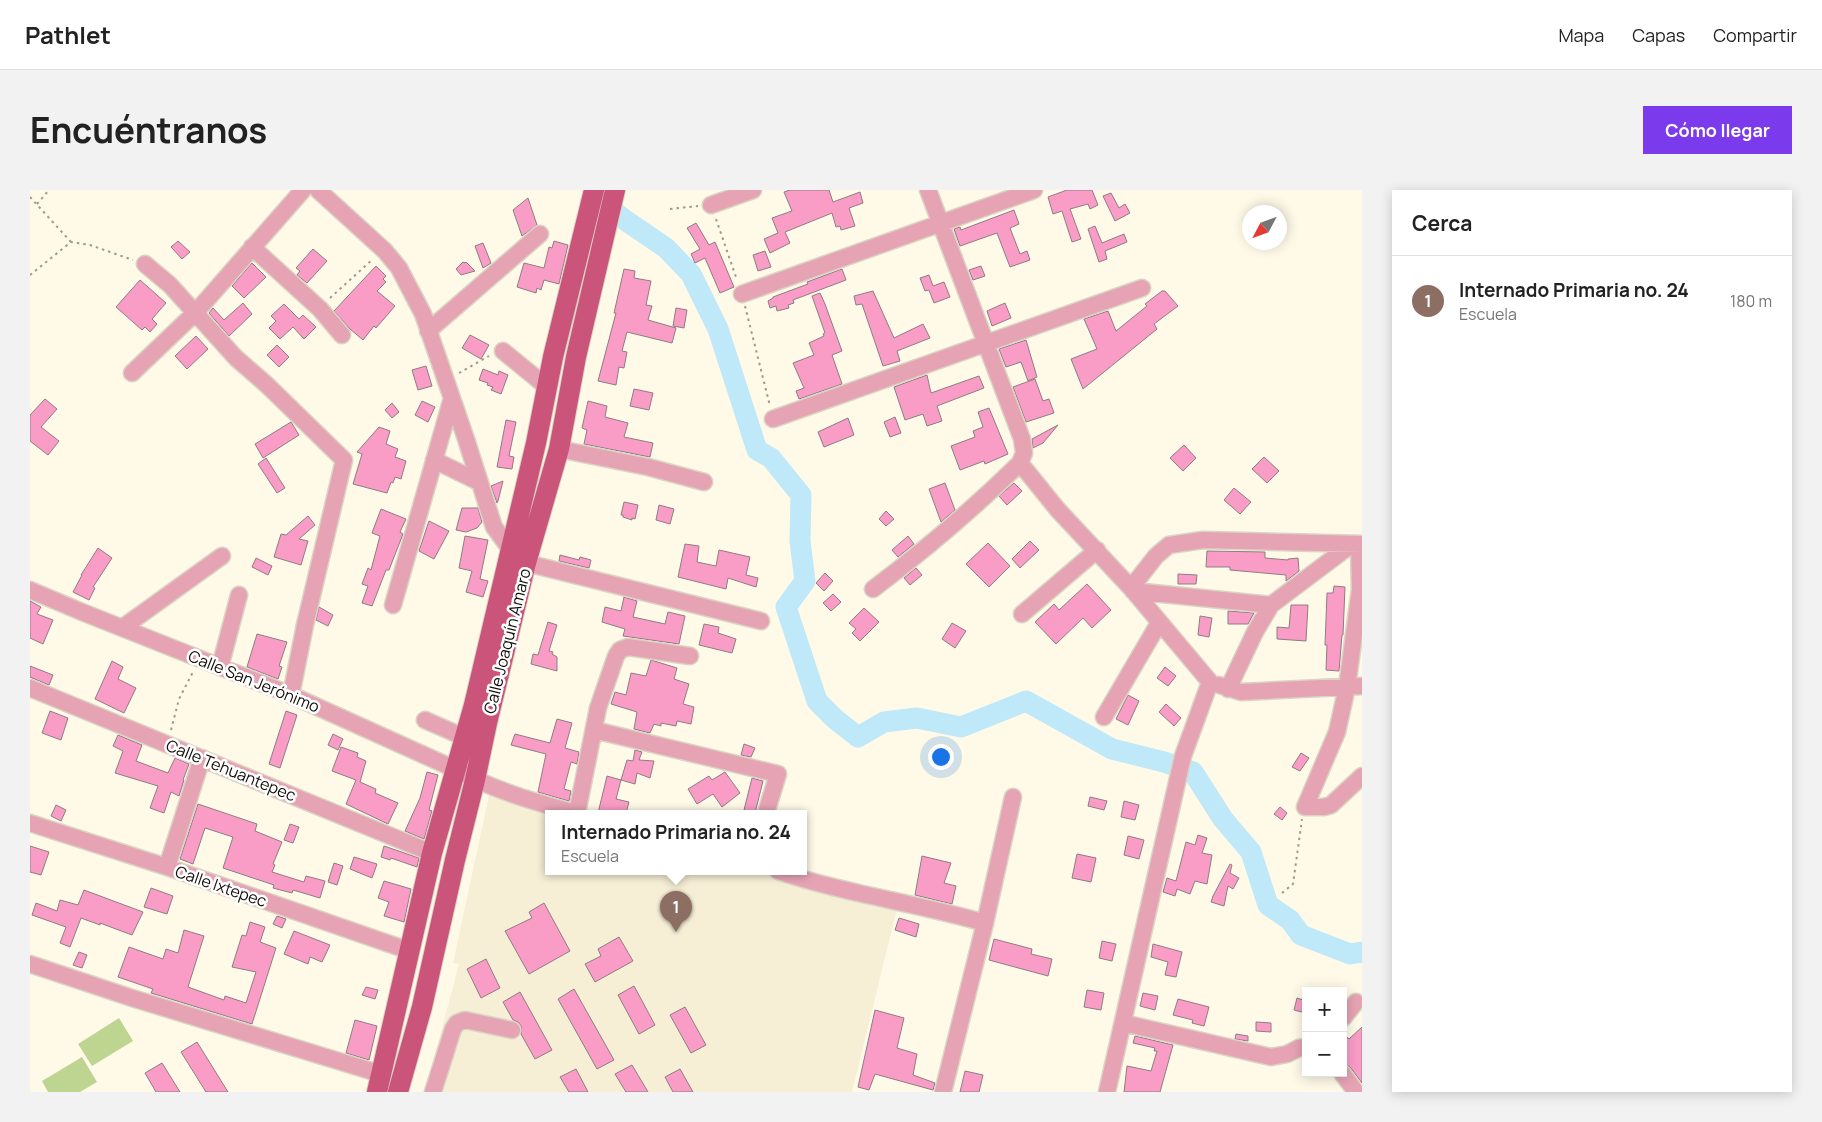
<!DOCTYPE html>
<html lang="es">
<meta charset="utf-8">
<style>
:root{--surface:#fff;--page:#f2f2f2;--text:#222;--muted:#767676;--line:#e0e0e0;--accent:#7c3aed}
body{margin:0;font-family:Manrope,sans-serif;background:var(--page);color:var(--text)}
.controls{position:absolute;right:15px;bottom:15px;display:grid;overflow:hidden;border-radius:0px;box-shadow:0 2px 12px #0003}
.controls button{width:45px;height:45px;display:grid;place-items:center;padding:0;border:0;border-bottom:1px solid var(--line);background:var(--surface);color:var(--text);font:25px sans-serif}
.compass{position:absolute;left:1212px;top:15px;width:45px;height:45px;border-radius:50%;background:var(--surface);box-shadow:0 2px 12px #0003;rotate:229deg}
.you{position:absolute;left:910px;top:566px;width:18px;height:18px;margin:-12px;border:4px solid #fff;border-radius:50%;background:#1a73e8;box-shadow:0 0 0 8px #1a73e833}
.badge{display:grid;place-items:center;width:32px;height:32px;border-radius:50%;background:var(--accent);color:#fff;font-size:16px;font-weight:700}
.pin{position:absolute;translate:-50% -41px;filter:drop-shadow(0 1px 2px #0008)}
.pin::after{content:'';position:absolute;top:26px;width:18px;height:15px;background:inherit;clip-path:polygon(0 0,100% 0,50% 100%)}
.popup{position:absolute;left:515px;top:620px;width:262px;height:65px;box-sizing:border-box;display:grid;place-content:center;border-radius:0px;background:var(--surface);filter:drop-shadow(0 1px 4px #0005);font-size:16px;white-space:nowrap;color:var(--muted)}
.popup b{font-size:19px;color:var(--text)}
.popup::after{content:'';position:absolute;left:50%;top:100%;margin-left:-10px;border:10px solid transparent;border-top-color:var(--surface)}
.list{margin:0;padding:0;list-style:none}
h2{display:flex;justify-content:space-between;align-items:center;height:65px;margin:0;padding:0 20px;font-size:21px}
h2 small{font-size:16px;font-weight:400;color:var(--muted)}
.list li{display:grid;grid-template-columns:32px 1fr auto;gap:15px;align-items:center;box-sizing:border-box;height:90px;padding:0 20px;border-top:1px solid var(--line)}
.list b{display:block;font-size:19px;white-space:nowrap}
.list p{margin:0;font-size:16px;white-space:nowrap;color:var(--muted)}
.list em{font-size:16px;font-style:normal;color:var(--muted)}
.map{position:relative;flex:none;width:1332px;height:902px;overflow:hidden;border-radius:0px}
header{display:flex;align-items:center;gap:30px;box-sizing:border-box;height:70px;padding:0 25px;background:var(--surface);border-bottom:1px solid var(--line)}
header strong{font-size:24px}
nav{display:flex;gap:28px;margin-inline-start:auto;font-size:18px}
.intro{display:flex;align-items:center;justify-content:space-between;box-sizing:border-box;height:120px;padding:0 30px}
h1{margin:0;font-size:35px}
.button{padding:12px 22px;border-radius:0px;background:var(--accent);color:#fff;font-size:18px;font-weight:700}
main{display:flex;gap:30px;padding:0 30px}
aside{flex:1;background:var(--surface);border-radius:0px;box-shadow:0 2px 12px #0003}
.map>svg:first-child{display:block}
.built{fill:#f6efd6}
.green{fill:#bed491}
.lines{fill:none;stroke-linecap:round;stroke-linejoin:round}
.river{stroke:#bfe8f9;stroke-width:21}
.building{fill:#fa9dc6;stroke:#8e7c83}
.minor-casing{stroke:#d9d4c4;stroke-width:19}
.major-casing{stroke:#d9d4c4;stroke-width:22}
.path{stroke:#9e9a8d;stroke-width:2;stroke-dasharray:2.5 4;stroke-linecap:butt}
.minor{stroke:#e6a3b4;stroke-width:16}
.major{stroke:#ca547a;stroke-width:20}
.labels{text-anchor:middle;stroke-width:5;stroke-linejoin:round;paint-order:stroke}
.street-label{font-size:16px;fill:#100e08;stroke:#fff}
</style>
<header>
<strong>Pathlet</strong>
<nav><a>Mapa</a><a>Capas</a><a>Compartir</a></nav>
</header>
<div class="intro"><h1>Encuéntranos</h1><a class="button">Cómo llegar</a></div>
<main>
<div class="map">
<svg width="1332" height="902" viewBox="0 0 1332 902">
<rect width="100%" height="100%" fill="#fffae8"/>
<path class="built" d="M461,596L518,623V681H748L869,711L822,902H395L429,774L423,773Z"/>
<path class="green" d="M89,828L103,851L62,876L48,854Z
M52,867L67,892L50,902H18L12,891Z"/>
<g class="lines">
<path class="river" d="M567,6L592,28L636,58L661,84L688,139L727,260L741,268L771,305L770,351L775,391L756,417L787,511L805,529L828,547L854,532L887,528L931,537L996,511L1082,559L1134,572L1163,582L1193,629L1221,662L1238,715L1260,730L1271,745L1320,764L1332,762"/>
</g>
<path class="building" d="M760,0H799L803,12L830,2L833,13L819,18L825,36L811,40L810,36L806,37L802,23L755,42L760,53L740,63L734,49L748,43L742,28L762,21L754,2Z
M1037,0H1062L1068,15L1060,19L1058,14L1040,19L1051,49L1042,52L1032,21L1023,24L1018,7Z
M1081,3L1089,18L1095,14L1100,23L1085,31L1073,6Z
M498,8L507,35L492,46L483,20Z
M984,20L989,34L980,38L990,64L997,61L1000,70L980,77L967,43L930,56L924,39L930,37L931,40Z
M666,33L679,55L685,52L704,97L690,103L675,68L665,73L661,64L670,59L657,38Z
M1065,36L1072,53L1094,44L1097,52L1075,61L1077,69L1069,72L1058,39Z
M148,51L160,62L152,69L141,57Z
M524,51L538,55L529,94L514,90L511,100L507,98L506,103L487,97L494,73L514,78L519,57L522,58Z
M453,53L461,73L453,78L445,56Z
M283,59L297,71L277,93L267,85L270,81L266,78Z
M735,61L741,77L728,81L723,65Z
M433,72L435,73L436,72L445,81L431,85L426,79Z
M222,73L236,87L214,108L202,96Z
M346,76L356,86L353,89L356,92L347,101L365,116L346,138L344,136L333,150L320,139L304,121Z
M951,76L955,86L943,90L939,80Z
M594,79L605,81L604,88L621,91L616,115L622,116L618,130L646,138L642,153L597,142L592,161L597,162L594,178L589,177L586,195L568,191L586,123H584Z
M812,79L816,90L763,110L764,113L758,115L759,118L747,121L746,116L740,118L738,111L743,108V107L778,94L777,92Z
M899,85L903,96L914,92L920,107L904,113L899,100L895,101L890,88Z
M110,90L136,113L122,129L127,134L120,142L115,137L112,140L86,117Z
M843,101L864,148L893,134L900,148L867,161L870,171L853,176L832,114L826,115L824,106Z
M1132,101H1135L1148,116L1124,134L1127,139L1053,199L1041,169L1067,159L1054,129L1078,121L1086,141L1117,116L1115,114Z
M790,103L795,114L812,161L802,165L812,194L769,209L766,201L774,198L763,173L784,165L779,153L794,146L793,144L795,143L782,106Z
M213,113L222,124L199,146L179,123L183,118L194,130Z
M975,113L981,128L962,136L957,121Z
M254,114L269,129L273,125L286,137L274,149L263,137L250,149L239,138L246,131L241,126Z
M646,118L657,120L654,138L643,136Z
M440,145L459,155L451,169L432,158Z
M166,146L178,159L157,179L145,166Z
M996,150L1007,187L998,191L991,172L976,177L969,159Z
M247,155L259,167L249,177L237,165Z
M396,176L402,196L388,200L382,180Z
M453,179L468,185L469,181L478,185L471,204L461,200L463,197L457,195L458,193L449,190Z
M897,185L901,203L949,186L954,198L907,216L912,231L897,236L893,224L875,230L864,197Z
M1005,189L1013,211L1019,209L1024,223L996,232L983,197Z
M604,199L623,203L619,220L600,216Z
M15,209L27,219L11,237L29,251L18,265L0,251V225Z
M392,211L405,217L398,232L385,225Z
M558,211L577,216L575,227L598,233L594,247L623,253L620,267L554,254L557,240L552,238Z
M362,213L369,222L362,228L355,220Z
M959,218L978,264L955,274L954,271L930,280L921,256L945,247L943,241L953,237L948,222Z
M865,227L871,243L860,247L854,232Z
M818,228L824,245L794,257L788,242Z
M476,230L486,232L479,266L484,267L482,279L467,277Z
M261,232L269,245L233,268L225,254Z
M1028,235L1013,253L1003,258L1002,249Z
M349,237L360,241L356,254L368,259L365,267L376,271L371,289L365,287L363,293L361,292L357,303L323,294L332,264L327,262Z
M1154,255L1166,268L1153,281L1140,268Z
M1234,267L1249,281L1237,293L1222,279Z
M236,268L255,298L247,303L228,274Z
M473,291L468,311L467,313L461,296Z
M915,293L925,320L911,332L899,299Z
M984,293L992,301L977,315L969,306Z
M1204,298L1221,312L1210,324L1194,310Z
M594,312L608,315L605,329L602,328V330L593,327V325H591Z
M629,315L644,319L640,334L626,330Z
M432,318H448L452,332L447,338L436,342L426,340Z
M351,319L376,329L370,342L373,344L359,380H356L342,416L332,413L338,396L332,394L338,378L341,380L350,346L342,343Z
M856,321L864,329L856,336L849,329Z
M278,326L285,335L269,349L278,351L271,375L244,367L251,344L256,345Z
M399,331L419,341L404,369L389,361Z
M435,346L458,350L450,389L458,391L453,407L436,402L442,381L429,378Z
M878,346L884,354L868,367L862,360Z
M1000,351L1009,360L990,378L982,369Z
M958,353L980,376L959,397L936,374Z
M655,354L669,356L667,372L686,376L689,360L720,367L716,385L728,388L726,397L698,388L696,399L648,387Z
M68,358L82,368L63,397L65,398L59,410L43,402L52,385H51Z
M1177,361L1235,362V368L1258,370V369L1268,368L1269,381L1256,391V385L1200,380V377H1176Z
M530,365L549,370L550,367L561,370L559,378L529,371Z
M226,368L242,376L238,385L222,377Z
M886,378L892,385L880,395L874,388Z
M795,383L803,391L794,401L786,393Z
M1148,384L1167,385L1166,394H1148Z
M1057,394L1081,420L1062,438L1053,428L1026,454L1005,432L1024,414L1029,420Z
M1304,396L1315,397L1313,445H1312L1309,481L1296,480L1297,455H1295L1297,403H1303Z
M803,404L811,412L801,421L793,413Z
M594,407L607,411L603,427L635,434L638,422L655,426L649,454L593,446L595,439L572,432L575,417L591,421Z
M0,411L11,417L7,424L23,430L13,454L0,448Z
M1261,415H1278L1276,451L1247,449V437L1259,438Z
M289,417L303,425L298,436L286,430Z
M834,418L849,432L830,451L822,443L826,439L819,433Z
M1198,421L1224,423L1218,434H1198Z
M1170,426L1182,428L1179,447L1168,445Z
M518,432L527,435L519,461L523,462L522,464L527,467V481L501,474L503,464L508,465Z
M922,433L936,441L925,458L912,449Z
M674,434L689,437L688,443L706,449L702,463L669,455Z
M227,444L257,452L249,476L252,477L248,489L217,477Z
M621,470L647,478L644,489L659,494L653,514L664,517L661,534L647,531L646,536L631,533V536L624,534L620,543L604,539L607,522L581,514L585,502L596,505L601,483L616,486Z
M82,471L93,477L88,489L106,498L94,523L65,509Z
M0,476L23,485L19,495L0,487Z
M1135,477L1146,486L1138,496L1127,488Z
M1098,505L1109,511L1098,535L1086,529Z
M1136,514L1151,528L1144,536L1129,522Z
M20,521L38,528L31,550L12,543Z
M256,521L267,525L250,578L239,574Z
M527,529L542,533L535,558L549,562L547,574L541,572L534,599L541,601L539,611L508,602L516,564L481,555L485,544L520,553Z
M303,544L313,549L308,560L298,555Z
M88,545L112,555L106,571L138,583L145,568L159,574L153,590H154L149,606L141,602L134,623L120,618L128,596L85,583L93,561L83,556Z
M714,554L725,558L721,567L711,565Z
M311,557L328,563L327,567L336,571L330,592L346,599L345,603L368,613L358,634L316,614L326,590L302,581Z
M605,560L612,562L609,570L624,571L620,588L607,583L605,594L591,590L597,570L603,571Z
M1271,563L1279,568L1270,581L1262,577Z
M397,582L408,585L399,620L402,621L394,649L375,641L390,608Z
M695,582L710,603L692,617L683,604L667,614L658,599L679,586L682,590Z
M577,586L591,590L586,609L599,612L596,623H568Z
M722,588L733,591L725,623L714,620Z
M1060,607L1077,611L1074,620L1058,616Z
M1094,611L1109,615L1105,630L1091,627Z
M168,614L227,634L225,641L252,652L243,674L245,675L242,682L274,692L276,686L295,691L290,708L263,700L262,703L243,698L244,695L193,678L203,647L175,638L163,674L150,669Z
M26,615L36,620L31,631L21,626Z
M1250,617L1257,623L1252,630L1244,624Z
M260,634L269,637L263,653L254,650Z
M1168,645L1177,648L1172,663L1182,665L1177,694L1165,691L1160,704L1147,699L1145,706L1133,702L1137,688L1146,691L1156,652L1165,655Z
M1098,646L1114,650L1109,669L1094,665Z
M0,656L19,662L11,685L0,682Z
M354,656L389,668L387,677L361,668L360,670L351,667Z
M1047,664L1066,668L1061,692L1042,688Z
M892,666L921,673L914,693L926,696L922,714L885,705Z
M324,667L347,674L342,688L320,679Z
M304,673L313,676L307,695L298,692Z
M1200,674L1202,675L1200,683L1209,688L1203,699L1198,696L1194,716L1181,712L1183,706Z
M354,691L381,699L374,732L354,726L359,712L348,708Z
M121,698L143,706L137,724L114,717Z
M54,700L113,722L102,745L70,733V735L51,728L40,757L30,753L36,737L2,725L6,713L27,721L30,710L48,715Z
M514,713L540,761L499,784L475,741L502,728L499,722Z
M247,726L256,729L252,738L243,734Z
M869,728L889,734L886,747L865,740Z
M220,732L235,737L230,752L246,758L222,834L131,806L121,803L123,799L88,787L99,757L133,769L136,759L148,763L154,740L174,746L158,797L194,810L195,806L216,813L226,782L202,777L212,745L216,746Z
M264,741L300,755L292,772L280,767L278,774L254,764Z
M589,747L603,771L565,792L555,774L571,766L568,759Z
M964,749L1002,759L1001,764L1022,769L1018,786L959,770Z
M1072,751L1086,754L1082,771L1069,768Z
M1123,754L1152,762L1146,787L1135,785L1138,772L1121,767Z
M49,762L57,765L52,778L43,775Z
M456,769L470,798L451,808L437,779Z
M604,796L625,835L609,844L588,805Z
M336,797L348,800L345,809L332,805Z
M544,799L584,870L567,879L528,809Z
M1057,800L1074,803L1071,820L1054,817Z
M490,802L522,860L505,869L491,844V836L488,832L483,830L473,812Z
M1113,803L1128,806L1125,820L1110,816Z
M1267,808L1276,811V823L1264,820Z
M1148,809L1179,817L1174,836L1162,833L1163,830L1143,825Z
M655,817L676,855L661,863L640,825Z
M845,820L874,828L867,858L887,864L883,885L905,893L903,900L845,884L839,900L828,897Z
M325,830L347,836L339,870L316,863Z
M1226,832L1241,833V842L1226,841Z
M1332,837V893L1320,877L1313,873V844L1319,849Z
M1206,844L1218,846V851L1205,849Z
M1105,846L1143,855L1130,902H1094L1097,876L1121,881L1127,861H1124L1125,858L1103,853Z
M167,852L198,902H176L151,862Z
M132,873L150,902H126L115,883Z
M602,875L618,902H596L585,884Z
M546,879L558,902H539L530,887Z
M650,879L663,902H643L635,887Z
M935,881L953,885L949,902H930Z"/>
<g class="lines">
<defs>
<path id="minor" d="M288,0L355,61L369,78L393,124L436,249L464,337L481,360L496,373L731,431
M898,0L992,249L994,263L990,273L1028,320L1101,398L1180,492L1153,566L1077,902
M681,15L723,0
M222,57L290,119L312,145
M115,74L140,95L206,168L237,195L314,270L275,435L261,505
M712,104L1004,0
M398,141L510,44
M473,161L517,197
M102,183L166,122L273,0
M743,229L1112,98
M529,259L618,277L674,292
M404,270L449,292
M1329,355L1330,399L1317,497L1307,542L1275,617H1294L1301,615L1332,586
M1101,398L1126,366L1139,355L1173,350L1332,354
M843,399C895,360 943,319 990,273
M0,400L52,422L261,505L427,580C463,600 505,612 545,623
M1103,401L1241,415
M363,415L422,208
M992,424L1067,360
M92,438L192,366
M190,477L209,405
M1189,495L1211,502L1332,496
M0,498L402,663
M1198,499L1225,442L1241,415L1322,354
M1074,527L1129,433
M395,530L436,548
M564,540L748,584L736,623
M547,623L568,518L586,466L590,460L598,457L660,466
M0,633L137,677L380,761
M137,677L172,568
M748,681C815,704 887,713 955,733
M0,774L102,808L351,884
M1313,828L1326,812
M1093,833L1241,867L1257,864L1269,858L1276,857
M1312,883L1326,902
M403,902L423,839L427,833L435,830L482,840
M913,902L955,733L983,607"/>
<path id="major" d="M347,902L402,663L444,515L506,253L523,167L564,0
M368,902L392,817L425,670L445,590L457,533L496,373L529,259L546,167L585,0"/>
</defs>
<use href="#minor" class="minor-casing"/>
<use href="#major" class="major-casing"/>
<path class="path" d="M0,7L41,52
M7,14L19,0
M640,19L668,16
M686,29L707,90
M0,85L41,52L60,55L103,70
M300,108L343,69
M715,116L740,216
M429,183L459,166
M141,540L149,509L163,482
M1252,703L1263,694L1272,629"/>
<use href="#minor" class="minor"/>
<use href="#major" class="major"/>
</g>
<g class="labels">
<g class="street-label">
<text transform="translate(477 451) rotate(-76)" y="6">Calle Joaquín Amaro</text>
<text transform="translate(224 491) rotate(22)" y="6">Calle San Jerónimo</text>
<text transform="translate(201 580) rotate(22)" y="6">Calle Tehuantepec</text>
<text transform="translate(191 696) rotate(19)" y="6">Calle Ixtepec</text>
</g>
</g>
</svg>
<div class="controls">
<button>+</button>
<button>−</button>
</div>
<svg class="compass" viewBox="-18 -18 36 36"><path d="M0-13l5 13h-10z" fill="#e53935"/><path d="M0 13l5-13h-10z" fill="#767676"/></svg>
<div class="you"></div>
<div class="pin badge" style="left:646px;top:742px;background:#8d6e63">1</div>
<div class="popup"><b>Internado Primaria no. 24</b>Escuela</div>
</div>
<aside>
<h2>Cerca<small></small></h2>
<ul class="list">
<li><span class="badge" style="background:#8d6e63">1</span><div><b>Internado Primaria no. 24</b><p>Escuela</p></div><em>180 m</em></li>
</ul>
</aside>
</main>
